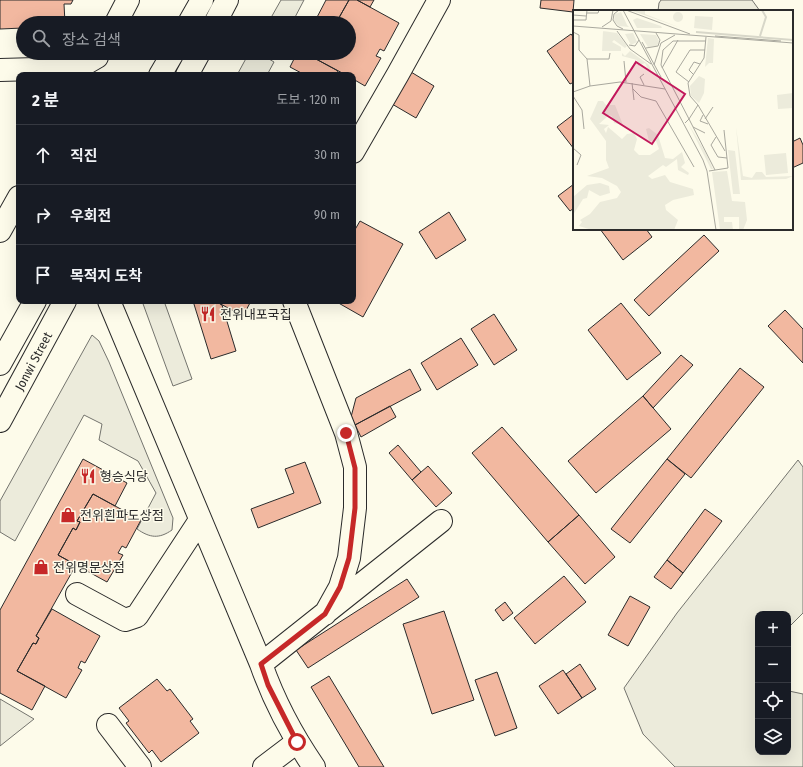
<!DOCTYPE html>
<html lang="ko">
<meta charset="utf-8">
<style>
:root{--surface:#171b24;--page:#242831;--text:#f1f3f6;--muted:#9ea1a6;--line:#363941}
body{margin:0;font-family:"Fira Sans Condensed","Noto Sans KR",sans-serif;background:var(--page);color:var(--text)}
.controls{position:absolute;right:12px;bottom:12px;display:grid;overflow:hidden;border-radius:8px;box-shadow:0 4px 16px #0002}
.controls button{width:36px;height:36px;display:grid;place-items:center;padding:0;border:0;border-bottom:1px solid var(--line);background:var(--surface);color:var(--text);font:20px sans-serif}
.stop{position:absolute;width:12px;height:12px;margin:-9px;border:3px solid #c62828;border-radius:50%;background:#fff}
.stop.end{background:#c62828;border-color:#fff;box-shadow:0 1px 4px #0008}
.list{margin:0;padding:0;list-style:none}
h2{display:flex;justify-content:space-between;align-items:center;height:52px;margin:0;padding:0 16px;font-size:17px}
h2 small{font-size:13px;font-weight:400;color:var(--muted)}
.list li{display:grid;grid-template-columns:26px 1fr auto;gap:12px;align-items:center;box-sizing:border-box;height:60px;padding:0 16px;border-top:1px solid var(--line)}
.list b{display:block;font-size:15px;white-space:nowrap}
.list em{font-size:13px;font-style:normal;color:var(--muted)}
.icon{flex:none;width:22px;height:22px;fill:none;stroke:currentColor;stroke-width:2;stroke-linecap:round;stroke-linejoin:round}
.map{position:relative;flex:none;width:803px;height:767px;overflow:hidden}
.search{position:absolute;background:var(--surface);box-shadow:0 4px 16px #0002;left:16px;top:16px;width:340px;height:44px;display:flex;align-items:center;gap:10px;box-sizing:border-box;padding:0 14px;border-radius:22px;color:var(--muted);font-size:15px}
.panel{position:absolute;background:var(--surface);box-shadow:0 4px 16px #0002;left:16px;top:72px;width:340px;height:232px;border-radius:8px}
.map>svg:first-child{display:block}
.green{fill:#ecebdb;stroke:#74746e}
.building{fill:#f2b8a0;stroke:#2b2b2b}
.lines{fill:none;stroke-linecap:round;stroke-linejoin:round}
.minor-casing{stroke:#2b2b2b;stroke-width:24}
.major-casing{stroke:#2b2b2b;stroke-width:24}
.minor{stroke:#fdfbea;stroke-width:22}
.major{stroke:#fdfbea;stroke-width:22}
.route{stroke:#c62828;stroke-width:5}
.labels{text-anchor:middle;stroke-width:3;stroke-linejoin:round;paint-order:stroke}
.poi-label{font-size:13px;fill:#2b2b2b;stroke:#fdfbea;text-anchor:start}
.street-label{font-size:13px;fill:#2b2b2b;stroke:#fdfbea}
.inset-river{fill:none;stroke:#d8d7c9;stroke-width:2}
.inset-road{fill:none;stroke:#a9a89e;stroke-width:1}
.view{fill:#c2185b;fill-opacity:0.15;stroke:#c2185b;stroke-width:2}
.inset-edge{fill:none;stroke:#2b2b2b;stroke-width:2}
</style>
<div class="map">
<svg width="803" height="767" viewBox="0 0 803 767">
<rect width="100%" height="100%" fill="#fdfbea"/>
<path class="green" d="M281,0H304L292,23H268Z
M661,0H752L760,11H658L659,3Z
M249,53H259L274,62L267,75H237Z
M142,301H164L192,379L173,386Z
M92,335L99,341L109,362L173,518L172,530C159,539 150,538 137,529L156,493L138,461L99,440L102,424L84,415L15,541L0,532V501Z
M798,460L803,467V613L788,628V614H758V752H788V688L789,691L803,694V767H675L643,734L624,688L677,613Z
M0,699L34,719L0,746Z"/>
<path class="building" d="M0,0H73L71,4H64L65,23H23V28L0,29Z
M326,0H349L336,23H314Z
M349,0H357L399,23L384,51L380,49L376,56L381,58L365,86L353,79V75H346L316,59L319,53H349V23H336Z
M357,0H374L370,7Z
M541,0H574L573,12L540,8Z
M571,34L574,38V82L570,84L547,51Z
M297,53H319L316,59L338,71L336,75H305L290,67Z
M411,72L434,86L416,118L392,104Z
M574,114V149L557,127Z
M800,138L803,145V163L792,168V142Z
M574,184V208L570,211L558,196Z
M449,212L466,240L436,259L419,232Z
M360,221L403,244L363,317L335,301H353V233Z
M600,229H646L652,237L623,260Z
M704,235L719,251L649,316L634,300Z
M193,301H215L222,305L236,351L211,359Z
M215,301H251L243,316Z
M621,303L661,353L627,380L588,330Z
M785,310L803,329V363L768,326Z
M494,314L517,350L494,365L471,329Z
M461,338L478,365L437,390L421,363Z
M681,355L693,365L653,408L643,396Z
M740,368L764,387L691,478L667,459Z
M410,369L421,390L355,425L351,417L356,398Z
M643,396L671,429L596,493L568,461Z
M390,406L396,417L361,437L355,425Z
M502,427L579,515L548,542L472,453Z
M398,445L421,472L412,480L389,453Z
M83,459L127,483L115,506L93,494L77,521L80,522L76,530L73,528L58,555L76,565L36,636L39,638L36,644L33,643L17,671L45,686L32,710L0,693V610Z
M667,459L685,474L630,543L611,529Z
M305,462L321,503L258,528L251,509L294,493L285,469Z
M428,466L452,493L436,507L412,480Z
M93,494L141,520L126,548L122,546L118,553L123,555L107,582L58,555L73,528L76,530L80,522L77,521Z
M705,509L722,521L683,573L667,560Z
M579,515L615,557L585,584L548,542Z
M667,560L683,573L671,589L654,577Z
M564,576L586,602L535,644L514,618Z
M407,579L419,597L308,668L296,650Z
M630,596L650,607L628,646L608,635Z
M505,602L513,613L503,621L495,610Z
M52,609L100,636L85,663L81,661L78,668L82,670L66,698L17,671L33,643L36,644L39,638L36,636Z
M444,611L474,700L432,714L403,624Z
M580,664L596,689L582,698L566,674Z
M563,670L582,698L558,714L539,686Z
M497,672L517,728L495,736L475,680Z
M329,676L384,767H359L311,687Z
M157,679L167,691L170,689L193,719L190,721L199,733L161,762L152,750L149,753L126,723L129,721L119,708Z"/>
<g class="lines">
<defs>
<path id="minor" d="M116,23L128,0
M0,70L72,68L85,64L97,57
M353,152L398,74L439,0
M0,231L19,197
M109,301L261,664C274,701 292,735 314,767
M294,301L346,433L355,467V508L349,558L340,587L325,614
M77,594L125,620L137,616L200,520
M261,664L441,521
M108,725L140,767
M264,767L297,742"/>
<path id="major" d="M189,23L202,0
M215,23L227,0
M160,75L173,53
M187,75L199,53
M0,364L35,301
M0,421L65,301"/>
</defs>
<use href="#minor" class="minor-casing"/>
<use href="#major" class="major-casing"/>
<use href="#minor" class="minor"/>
<use href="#major" class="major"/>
</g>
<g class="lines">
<path class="route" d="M297,742L268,685L261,664L325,614L340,587L349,558L355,508V468L346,433"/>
</g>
<defs>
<symbol id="restaurant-bare" viewBox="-9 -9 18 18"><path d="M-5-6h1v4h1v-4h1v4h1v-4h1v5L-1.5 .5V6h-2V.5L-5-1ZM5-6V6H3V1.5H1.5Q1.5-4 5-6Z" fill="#c62828" stroke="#fdfbea" stroke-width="2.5" paint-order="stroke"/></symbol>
<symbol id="shop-bare" viewBox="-9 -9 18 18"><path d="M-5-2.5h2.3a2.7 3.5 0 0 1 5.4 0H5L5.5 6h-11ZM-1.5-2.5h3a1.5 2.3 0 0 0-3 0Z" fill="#c62828" stroke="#fdfbea" stroke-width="2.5" paint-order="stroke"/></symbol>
</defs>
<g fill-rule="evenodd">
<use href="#restaurant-bare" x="197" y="303" width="22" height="22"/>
<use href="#restaurant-bare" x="77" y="465" width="22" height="22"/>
<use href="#shop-bare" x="57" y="504" width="22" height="22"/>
<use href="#shop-bare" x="30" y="556" width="22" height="22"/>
</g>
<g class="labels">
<g class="poi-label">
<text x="220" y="319">전위내포국집</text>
<text x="100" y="481">형승식당</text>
<text x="80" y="520">전위흰파도상점</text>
<text x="53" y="572">전위명문상점</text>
</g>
<g class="street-label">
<text transform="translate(33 361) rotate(-62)" y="5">Jonwi Street</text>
</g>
</g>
<g transform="translate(573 10)">
<rect width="220" height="220" fill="#fdfbea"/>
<path d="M57,0H72V4L108,18ZM100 7a5 5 0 1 1 10 0a5 5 0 1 1-10 0ZM48,2L54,15L56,17L46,16L41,11L42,4ZM122,6L140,7L139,20L121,18ZM64,8L88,16L89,18H64L60,10ZM23,20L44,23L54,36L52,38L41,30L39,32L48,37V41H29L30,21ZM60,23L64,32L58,35L52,24ZM67,24L83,25L86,31L84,36L75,37ZM135,28L141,29L140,53H136L132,57ZM57,41L76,55L78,60L76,61L72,53L65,56L64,50L49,46V43L52,46ZM126,66L132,69L131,83L126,93L118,86L117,76ZM220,83V98L205,99L204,85ZM25,91H30L33,95H42L50,115L41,113L39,106L36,105L26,114L36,115L31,119L33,123L35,117L49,129L54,124L61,123L64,129L61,140L66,145H77L86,139L83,131H76L73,119L76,118L85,125L92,148L100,149L109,142L112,153L108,157L116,163L115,165L105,160L104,149L93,157L90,155L75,166L79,169L92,165L97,172L120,179L121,185L100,190L92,195L93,200L105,210L101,220H19L6,216L9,212L7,210L17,204L27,192L44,188L48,182L44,176L29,168L14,166L36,158L33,150V131L17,109ZM115,113L133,143L140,159H138ZM163,117L170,166L179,168L183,162H189L193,167L220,166L213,169L168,170ZM155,140L162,141L167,184H160ZM213,143L215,163L193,165L191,145ZM154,161L159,191L172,192L174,210L170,220H166V207H151V212H159L160,220H147L139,162ZM27,173L36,176L37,183L27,186L16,180L14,188L10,189L0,205V187L14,175Z" fill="#ecebdb"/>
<path class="inset-river" d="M123,22L220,30M187,26L193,7L189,0"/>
<path class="inset-road" d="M46,0L41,4L40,10L44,16L50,19M50,0L130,150L134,161L143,220M53,0L117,24M13,3H25L26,0M0,5L13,6M0,10H13L14,0M0,16L220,33M29,17L38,11L40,0M44,21L57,39L78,54M0,22L6,25V40L14,49L17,76M142,26L208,31M133,31H100L90,40L88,55L116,109L125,95L152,141M69,32L88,67M56,35L62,36L66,30M73,38L85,36L87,30L83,23M14,49H36L37,43M51,51L53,72M81,55L88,33L102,25M89,58L105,30M121,65L116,60L121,52L127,54M116,72L103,62L117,40H132M59,73L61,90M71,75L67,67L71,64M60,79L68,87L83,91L121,157M0,82L17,76L47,72L92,79M0,86L9,100L11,119M125,95L117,86L115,73L131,48L133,27M130,105L127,111L135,114M132,109L140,97M112,113L116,109L142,160M120,117L132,123M143,127L138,135L142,142L145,147L154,148M0,138L8,145L4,155M136,161L155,158L151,120"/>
<path class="view" d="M63,52L112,84L79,134L30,103Z"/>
<rect width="220" height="220" class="inset-edge"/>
</g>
</svg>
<div class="controls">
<button>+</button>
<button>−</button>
<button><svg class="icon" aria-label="locate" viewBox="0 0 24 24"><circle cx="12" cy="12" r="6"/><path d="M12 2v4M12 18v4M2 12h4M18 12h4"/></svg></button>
<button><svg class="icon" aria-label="layers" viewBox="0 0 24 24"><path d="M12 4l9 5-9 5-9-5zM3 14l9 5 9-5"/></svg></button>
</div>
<div class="stop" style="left:297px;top:742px"></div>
<div class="stop end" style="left:346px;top:433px"></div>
<div class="search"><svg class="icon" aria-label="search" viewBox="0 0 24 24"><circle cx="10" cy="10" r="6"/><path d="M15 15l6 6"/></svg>장소 검색</div>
<section class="panel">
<h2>2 분<small>도보 · 120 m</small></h2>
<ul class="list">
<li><svg class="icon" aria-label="ahead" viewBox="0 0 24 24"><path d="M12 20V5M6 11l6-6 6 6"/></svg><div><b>직진</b></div><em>30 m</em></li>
<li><svg class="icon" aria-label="right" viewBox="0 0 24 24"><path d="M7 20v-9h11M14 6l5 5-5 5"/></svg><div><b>우회전</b></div><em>90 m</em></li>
<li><svg class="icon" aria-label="arrive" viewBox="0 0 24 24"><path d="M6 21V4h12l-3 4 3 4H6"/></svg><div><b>목적지 도착</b></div></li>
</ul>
</section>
</div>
